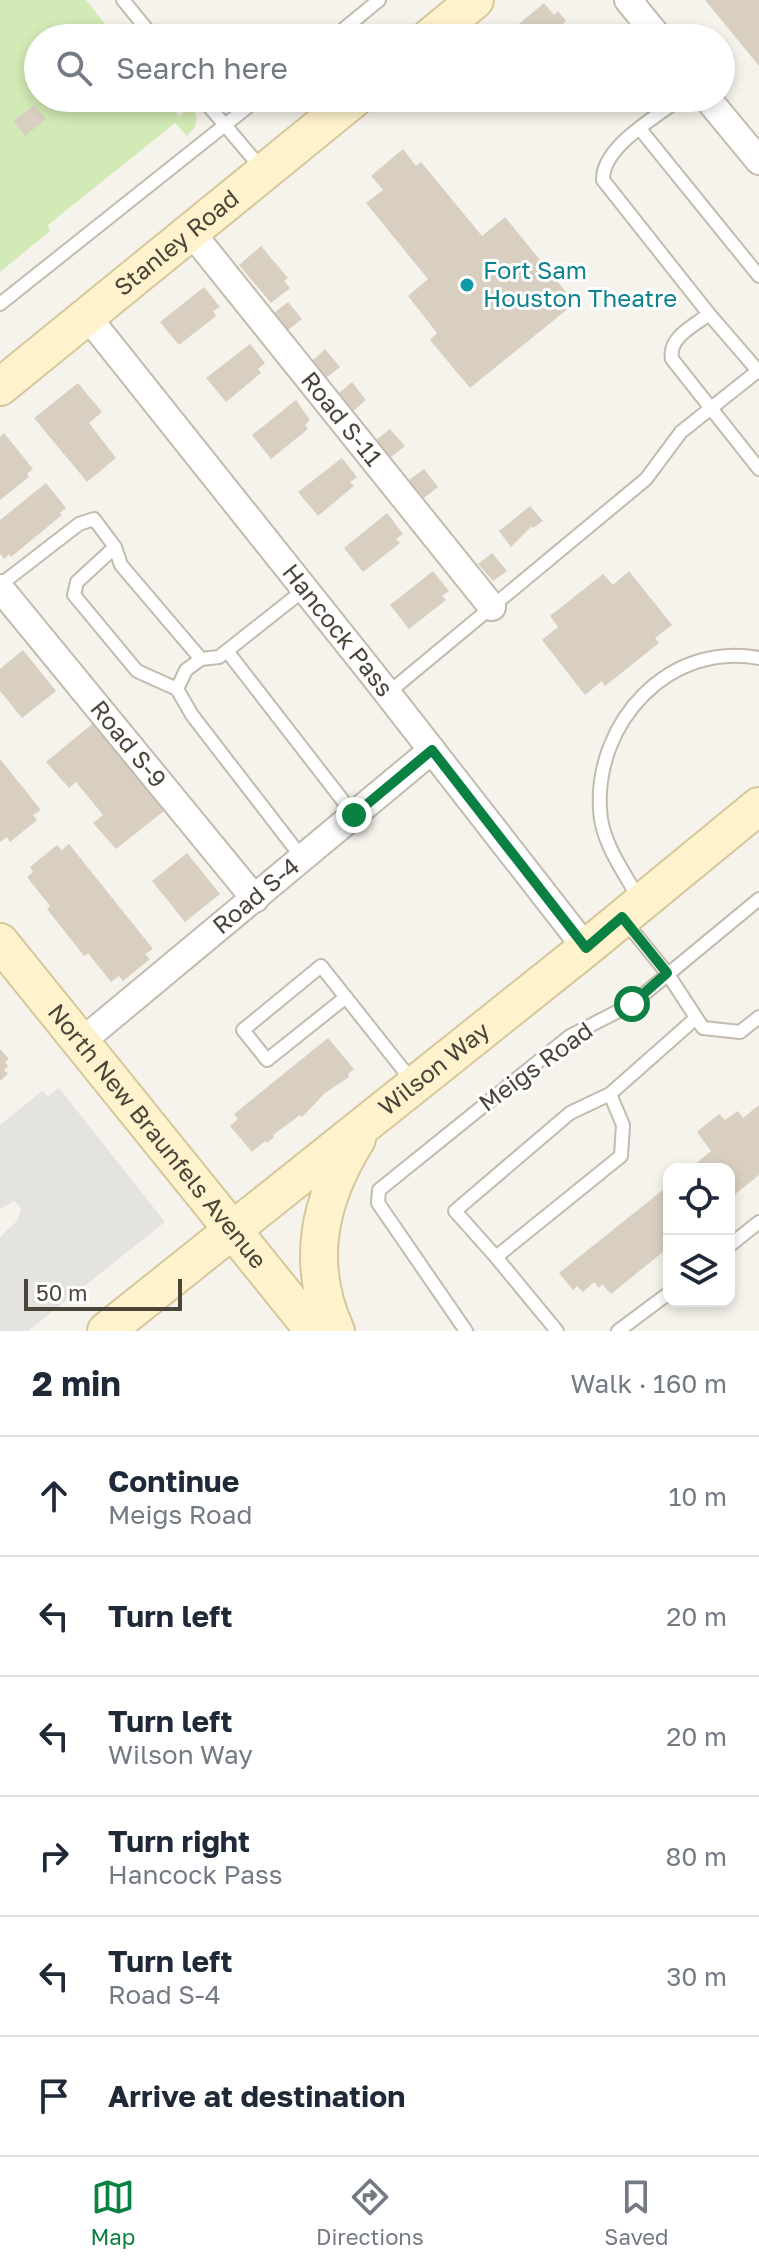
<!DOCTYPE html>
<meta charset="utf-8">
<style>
:root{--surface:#fff;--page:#f2f2f3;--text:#1f2937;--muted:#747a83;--line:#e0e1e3;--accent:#0b8043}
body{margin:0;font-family:"Golos Text",sans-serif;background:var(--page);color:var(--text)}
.controls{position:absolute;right:24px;bottom:24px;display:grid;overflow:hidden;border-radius:16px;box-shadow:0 4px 12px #0003}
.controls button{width:72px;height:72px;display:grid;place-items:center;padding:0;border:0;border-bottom:2px solid var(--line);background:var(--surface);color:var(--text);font:40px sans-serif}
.scale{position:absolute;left:24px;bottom:20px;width:158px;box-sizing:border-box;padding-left:8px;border:4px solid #4b4439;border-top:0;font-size:22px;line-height:28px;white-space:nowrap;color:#4b4439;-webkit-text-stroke:6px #fff;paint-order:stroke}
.stop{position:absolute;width:24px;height:24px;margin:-18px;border:6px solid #0b8043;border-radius:50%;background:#fff}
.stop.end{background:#0b8043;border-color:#fff;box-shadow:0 2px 8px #0008}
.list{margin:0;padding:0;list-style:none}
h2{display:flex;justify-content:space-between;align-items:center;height:104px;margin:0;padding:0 32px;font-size:34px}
h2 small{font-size:26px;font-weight:400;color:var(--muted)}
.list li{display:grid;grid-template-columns:52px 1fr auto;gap:24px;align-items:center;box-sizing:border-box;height:120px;padding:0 32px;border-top:2px solid var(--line)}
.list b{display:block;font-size:30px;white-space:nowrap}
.list p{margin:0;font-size:26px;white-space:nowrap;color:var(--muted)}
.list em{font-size:26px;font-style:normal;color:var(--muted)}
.icon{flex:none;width:44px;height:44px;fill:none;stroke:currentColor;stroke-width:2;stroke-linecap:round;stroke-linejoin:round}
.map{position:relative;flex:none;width:759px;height:1331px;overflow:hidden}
.search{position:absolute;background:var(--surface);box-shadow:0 4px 12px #0003;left:24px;right:24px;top:24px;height:88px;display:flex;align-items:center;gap:20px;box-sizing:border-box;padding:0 28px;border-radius:44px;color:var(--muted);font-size:30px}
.sheet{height:824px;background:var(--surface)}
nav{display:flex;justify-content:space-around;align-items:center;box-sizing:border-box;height:112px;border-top:2px solid var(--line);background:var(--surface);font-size:22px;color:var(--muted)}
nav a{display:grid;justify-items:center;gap:4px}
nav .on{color:var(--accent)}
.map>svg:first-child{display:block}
.green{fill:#d2eab5}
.parking{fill:#e5e3e0}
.building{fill:#d8cfc1}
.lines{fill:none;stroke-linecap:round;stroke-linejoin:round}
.lane-casing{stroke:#c2bbae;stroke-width:16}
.street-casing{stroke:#c2bbae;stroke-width:30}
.secondary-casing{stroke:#d6c79b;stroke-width:40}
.lane{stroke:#fff;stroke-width:12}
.street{stroke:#fff;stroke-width:26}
.secondary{stroke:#fff3cd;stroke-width:36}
.route{stroke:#0b8043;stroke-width:10}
.culture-dot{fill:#0f9aa8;stroke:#fff;stroke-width:3}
.labels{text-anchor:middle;stroke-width:6;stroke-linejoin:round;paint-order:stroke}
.street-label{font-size:24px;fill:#4b4439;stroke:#fff}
.culture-label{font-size:24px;fill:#0d838f;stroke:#fff;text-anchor:start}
</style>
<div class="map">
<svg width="759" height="1331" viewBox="0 0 759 1331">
<rect width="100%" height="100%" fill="#f6f3ec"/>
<path class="green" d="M0,0H86L116,38H38V98H164L179,116L191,107C201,117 197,127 187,136L175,123L48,225L50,231L0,272Z"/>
<path class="parking" d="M59,1088L165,1222L28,1331H0V1237L18,1220L21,1208L14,1201L0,1209V1125L42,1091L48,1096Z"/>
<path class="building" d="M705,0H759V66Z
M544,3L554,15L558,11L566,21L562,25L571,37L502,38Z
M34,105L46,119L25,136L13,121Z
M403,149L416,166L421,162L482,236L505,217L575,303L470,388L430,340L437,333L408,296L428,279L366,203L383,190L371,176Z
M261,246L288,278L284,281L290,288L271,303L239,265Z
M204,287L220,307L213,311L216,316L179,345L160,322Z
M288,302L302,319L288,330L274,313Z
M250,344L265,363L258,369L261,373L226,402L206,378Z
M325,349L340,367L326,378L312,361Z
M352,382L366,400L353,411L339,393Z
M78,383L102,412L89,423L116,458L87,482L34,418Z
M296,400L310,420L305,425L308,429L271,459L252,435Z
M390,429L405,446L391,457L376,440Z
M4,433L33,469L27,474L29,477L0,500V437Z
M342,458L357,477L350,482L354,486L318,516L298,492Z
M424,469L438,487L424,498L409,480Z
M46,483L66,508L60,513L62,515L11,557L9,554L4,559L0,553V520Z
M530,506L543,521L533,528L532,526L511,547L499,531Z
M387,513L403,534L396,539L400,543L363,572L344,548Z
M492,553L507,571L493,581L478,564Z
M433,571L449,591L442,596L446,600L409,629L390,605Z
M629,571L672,625L655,638L659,643L605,686L602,681L585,695L542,640L558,627L550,616L603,574L613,585Z
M23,650L56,691L22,718L0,691V669Z
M97,720L110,743L148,790L151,787L169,807L116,849L93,823L103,815L76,782L69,788L46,762Z
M0,759L41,810L33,815L37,820L10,842L7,837L0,842Z
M69,844L153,949L145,954L150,959L123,981L119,976L111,982L88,953L84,956L47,909L50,906L27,877L33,872L30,867L57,845L62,850Z
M187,853L220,894L185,922L152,881Z
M328,1038L354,1069L348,1074L349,1077L325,1093L302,1117L300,1115L273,1135L274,1137L267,1143L265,1141L252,1152L230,1126L238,1119L234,1114Z
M0,1049L9,1059L5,1062L8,1066L4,1070L8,1074L0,1081Z
M759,1105V1175L729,1199V1169H689L711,1151L697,1132L719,1114L725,1120L738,1111L743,1118Z
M669,1185V1247L611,1294L602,1284L599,1288L594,1282L583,1292L577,1286L573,1290L559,1273Z"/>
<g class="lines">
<defs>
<path id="lane" d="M123,0L154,38
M333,38L379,0
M202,98L262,169
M681,98C656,117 602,147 603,180L709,314L759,372
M640,129L759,276
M0,304L259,98
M709,314C694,326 668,337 672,359L759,469
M115,547L77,582L74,595L137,671L177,689
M0,585L79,524L94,519L115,547L121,565L201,659L219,657L305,589
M227,651L354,815
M201,659L186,670L177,689L192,715L303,859
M388,693L646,479L681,432L759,370
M639,899C624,872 601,842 600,809C595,722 669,641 759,658
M624,920L667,973L703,1028L740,1032L759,1017
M346,997L267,1060L243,1030L321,966L413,1082
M610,1094L623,1125L621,1156L496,1257L455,1211L570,1113L610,1094L696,1018
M729,1246L759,1222
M496,1257L557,1331
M466,1331L378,1203L379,1190L570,1036L632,1004L759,899
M618,1331L669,1293"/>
<g id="street">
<path d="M628,0L659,38"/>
<path d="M707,98L759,161"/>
<path id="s1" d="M191,232L492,607"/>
<path id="s2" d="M87,316L374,676L586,948"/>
<path id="s3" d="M0,588L255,899"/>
<path id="s4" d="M81,1042L432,750"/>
</g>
<g id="secondary">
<path d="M429,38L475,0"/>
<path id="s5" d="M0,387L355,98"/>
<path id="s6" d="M0,942L314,1331"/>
<path id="s7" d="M106,1331L586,948L759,806"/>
<path d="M336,1331C305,1263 319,1200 357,1139"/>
</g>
</defs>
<use href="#lane" class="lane-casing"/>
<use href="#street" class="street-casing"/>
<use href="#secondary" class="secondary-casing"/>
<use href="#lane" class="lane"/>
<use href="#street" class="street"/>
<use href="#secondary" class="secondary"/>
</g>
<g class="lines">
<path class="route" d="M354,815L432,750L586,948L622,917L667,973L632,1004"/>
</g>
<circle class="culture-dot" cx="467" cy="285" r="8"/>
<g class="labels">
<g class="street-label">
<text dy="8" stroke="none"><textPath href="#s5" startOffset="228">Stanley Road</textPath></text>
<text dy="8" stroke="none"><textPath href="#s1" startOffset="240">Road S-11</textPath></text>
<text dy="8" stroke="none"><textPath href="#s2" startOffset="402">Hancock Pass</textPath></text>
<text dy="8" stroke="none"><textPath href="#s3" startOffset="202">Road S-9</textPath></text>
<text dy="8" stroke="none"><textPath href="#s4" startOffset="228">Road S-4</textPath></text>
<text transform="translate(536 1067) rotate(-36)" y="8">Meigs Road</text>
<text dy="8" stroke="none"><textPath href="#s7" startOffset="420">Wilson Way</textPath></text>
<text dy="8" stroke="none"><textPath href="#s6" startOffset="250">North New Braunfels Avenue</textPath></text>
</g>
<g class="culture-label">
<text x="483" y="279">Fort Sam<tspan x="483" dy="28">Houston Theatre</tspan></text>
</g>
</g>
</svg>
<div class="controls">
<button><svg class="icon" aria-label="locate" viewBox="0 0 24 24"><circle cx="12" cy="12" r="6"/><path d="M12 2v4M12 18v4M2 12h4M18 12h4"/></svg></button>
<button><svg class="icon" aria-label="layers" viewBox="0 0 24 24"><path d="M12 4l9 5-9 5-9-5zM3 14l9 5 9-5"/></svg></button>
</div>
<div class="scale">50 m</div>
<div class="stop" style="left:632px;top:1004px"></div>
<div class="stop end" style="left:354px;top:815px"></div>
<div class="search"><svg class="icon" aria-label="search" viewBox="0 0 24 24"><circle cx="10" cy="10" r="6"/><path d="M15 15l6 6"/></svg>Search here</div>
</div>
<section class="sheet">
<h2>2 min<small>Walk · 160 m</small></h2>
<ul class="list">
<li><svg class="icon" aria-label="ahead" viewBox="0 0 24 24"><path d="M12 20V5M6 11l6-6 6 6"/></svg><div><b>Continue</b><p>Meigs Road</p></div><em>10 m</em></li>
<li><svg class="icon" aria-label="left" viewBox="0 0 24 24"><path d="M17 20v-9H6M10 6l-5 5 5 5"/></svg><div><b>Turn left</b></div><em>20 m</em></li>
<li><svg class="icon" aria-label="left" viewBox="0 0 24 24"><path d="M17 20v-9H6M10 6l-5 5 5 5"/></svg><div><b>Turn left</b><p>Wilson Way</p></div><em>20 m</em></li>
<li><svg class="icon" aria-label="right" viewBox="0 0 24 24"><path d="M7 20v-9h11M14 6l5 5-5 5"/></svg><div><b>Turn right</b><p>Hancock Pass</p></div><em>80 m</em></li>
<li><svg class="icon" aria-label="left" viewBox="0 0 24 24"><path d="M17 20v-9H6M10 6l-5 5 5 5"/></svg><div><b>Turn left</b><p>Road S-4</p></div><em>30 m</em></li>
<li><svg class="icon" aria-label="arrive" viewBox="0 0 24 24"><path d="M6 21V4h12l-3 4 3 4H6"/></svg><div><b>Arrive at destination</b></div></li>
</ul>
</section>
<nav>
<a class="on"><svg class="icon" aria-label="map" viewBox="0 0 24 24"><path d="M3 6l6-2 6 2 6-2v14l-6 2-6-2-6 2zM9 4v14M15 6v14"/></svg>Map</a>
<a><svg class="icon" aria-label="directions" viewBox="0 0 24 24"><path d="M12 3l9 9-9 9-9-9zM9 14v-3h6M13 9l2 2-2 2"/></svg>Directions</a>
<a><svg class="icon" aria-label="saved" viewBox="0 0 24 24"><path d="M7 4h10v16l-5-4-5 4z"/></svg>Saved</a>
</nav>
